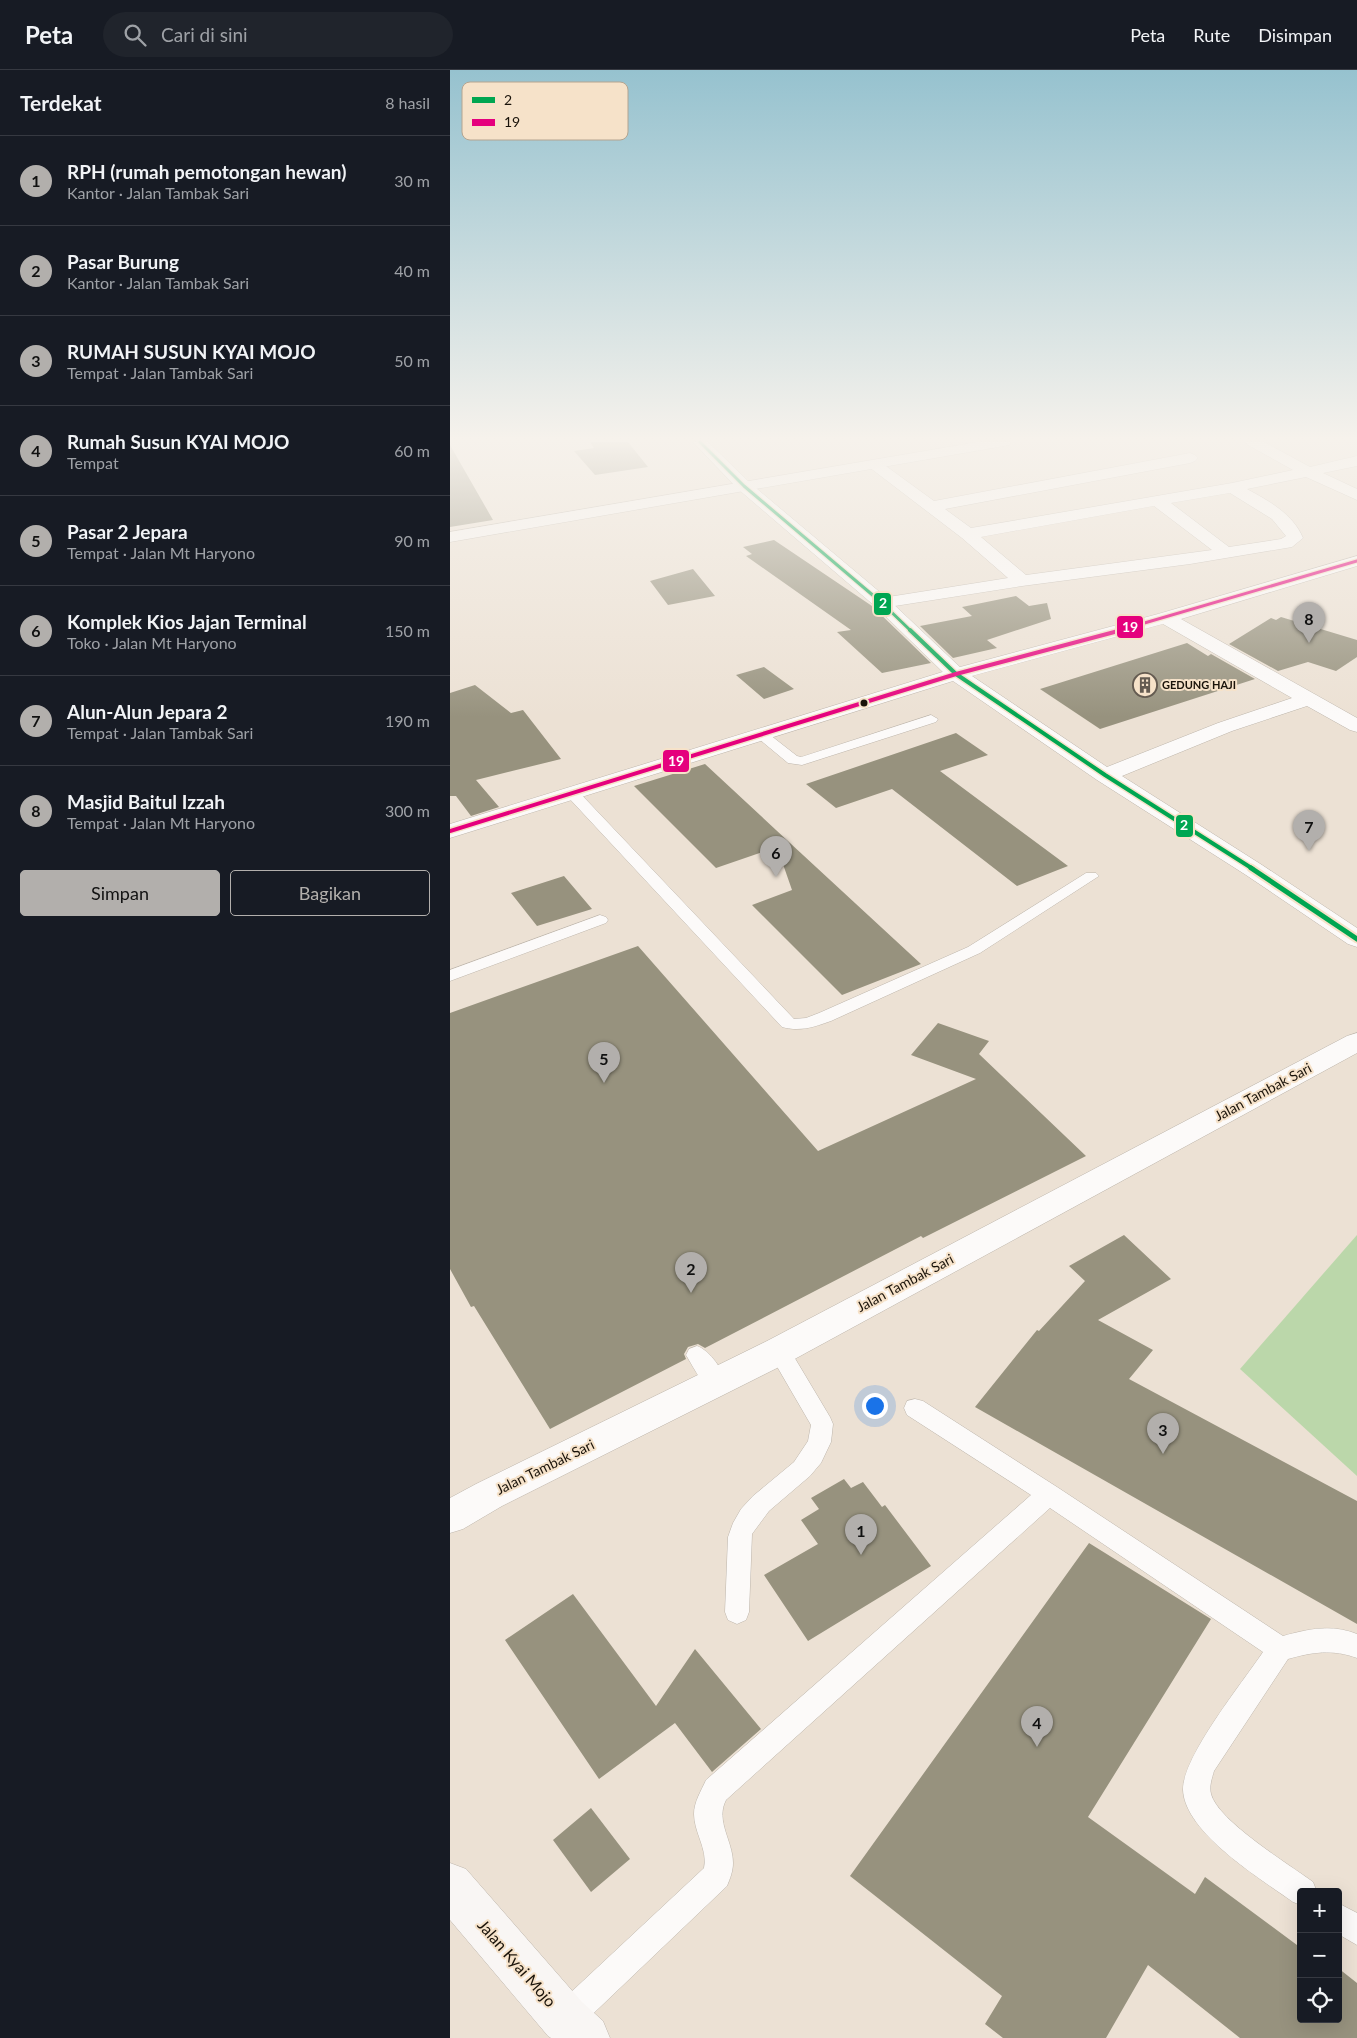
<!DOCTYPE html>
<html lang="id">
<meta charset="utf-8">
<style>
:root{--surface:#171b24;--page:#20242c;--text:#f1f3f6;--muted:#9ea1a6;--line:#363941;--accent:#b2afac}
body{margin:0;font-family:Lato,sans-serif;background:var(--page);color:var(--text)}
.controls{position:absolute;right:15px;bottom:15px;display:grid;overflow:hidden;border-radius:5px;box-shadow:0 5px 20px #0002}
.controls button{width:45px;height:45px;display:grid;place-items:center;padding:0;border:0;border-bottom:1px solid var(--line);background:var(--surface);color:var(--text);font:25px sans-serif}
.you{position:absolute;left:424px;top:1335px;width:18px;height:18px;margin:-12px;border:4px solid #fff;border-radius:50%;background:#1a73e8;box-shadow:0 0 0 8px #1a73e833}
.badge{display:grid;place-items:center;width:32px;height:32px;border-radius:50%;background:var(--accent);color:#111;font-size:16px;font-weight:700}
.pin{position:absolute;translate:-50% -41px;filter:drop-shadow(0 1px 2px #0008)}
.pin::after{content:'';position:absolute;top:26px;width:18px;height:15px;background:inherit;clip-path:polygon(0 0,100% 0,50% 100%)}
.list{margin:0;padding:0;list-style:none}
h2{display:flex;justify-content:space-between;align-items:center;height:65px;margin:0;padding:0 20px;font-size:21px}
h2 small{font-size:16px;font-weight:400;color:var(--muted)}
.list li{display:grid;grid-template-columns:32px 1fr auto;gap:15px;align-items:center;box-sizing:border-box;height:90px;padding:0 20px;border-top:1px solid var(--line)}
.list b{display:block;font-size:19px;white-space:nowrap}
.list p{margin:0;font-size:16px;white-space:nowrap;color:var(--muted)}
.list em{font-size:16px;font-style:normal;color:var(--muted)}
.actions{display:flex;gap:10px;padding:15px 20px}
.actions a{flex:1;padding:11px 0;border:1px solid var(--accent);border-radius:5px;text-align:center;font-size:18px;color:var(--accent)}
.actions .main{background:var(--accent);color:#111}
.icon{flex:none;width:28px;height:28px;fill:none;stroke:currentColor;stroke-width:2;stroke-linecap:round;stroke-linejoin:round}
.map{position:relative;flex:none;width:907px;height:1968px;overflow:hidden}
header{display:flex;align-items:center;gap:30px;box-sizing:border-box;height:70px;padding:0 25px;background:var(--surface);border-bottom:1px solid var(--line)}
header strong{font-size:24px}
nav{display:flex;gap:28px;margin-inline-start:auto;font-size:18px}
.search{width:350px;height:45px;background:var(--page);display:flex;align-items:center;gap:12px;box-sizing:border-box;padding:0 18px;border-radius:28px;color:var(--muted);font-size:19px}
main{display:flex}
aside{flex:1;background:var(--surface)}
.map>svg:first-child{display:block}
.water{fill:#bbd7aa}
.building{fill:#97927e}
.lines{fill:none;stroke-linecap:round;stroke-linejoin:round}
.service-casing{stroke:#bdb5ab;stroke-width:1}
.minor-casing{stroke:#bdb5ab;stroke-width:1}
.tertiary-casing{stroke:#bdb5ab;stroke-width:1}
.secondary-casing{stroke:#bdb5ab;stroke-width:1}
.service{fill:#fcfaf9;fill-rule:evenodd}
.minor{fill:#fcfaf9;fill-rule:evenodd}
.tertiary{fill:#fcfaf9;fill-rule:evenodd}
.secondary{fill:#f9f6f4;fill-rule:evenodd}
.bus-1-far2-casing{stroke:#f6e2c9;stroke-width:5.5}
.bus-1-far1-casing{stroke:#f6e2c9;stroke-width:7}
.bus-1-casing{stroke:#f6e2c9;stroke-width:9}
.bus-2-far1-casing{stroke:#f6e2c9;stroke-width:5.5}
.bus-2-casing{stroke:#f6e2c9;stroke-width:7}
.bus-1-far2{stroke:#00a651;stroke-width:3}
.bus-1-far1{stroke:#00a651;stroke-width:4}
.bus-1{stroke:#00a651;stroke-width:5}
.bus-2-far1{stroke:#e5007d;stroke-width:3}
.bus-2{stroke:#e5007d;stroke-width:4}
.bus-dot{fill:#1a130a;stroke:#f6e2c9;stroke-width:2}
.labels{text-anchor:middle;stroke-width:4;stroke-linejoin:round;paint-order:stroke}
.far-poi-label{font-size:11px;font-weight:bold;fill:#1a130a;stroke:#f6e2c9;text-anchor:start}
.street-label{font-size:14px;fill:#1a130a;stroke:#f6e2c9}
.near-street-label{font-size:16px;fill:#1a130a;stroke:#f6e2c9}
.key{fill:#f6e2c9;stroke:#b4a490;stroke-width:1}
.key-label{font-size:14px;fill:#1a130a}
.line-badge{stroke:#f6e2c9;stroke-width:2}
.badge-label{font-size:14px;text-anchor:middle;font-weight:bold;fill:#fff}
</style>
<header>
<strong>Peta</strong>
<div class="search"><svg class="icon" aria-label="search" viewBox="0 0 24 24"><circle cx="10" cy="10" r="6"/><path d="M15 15l6 6"/></svg>Cari di sini</div>
<nav><a>Peta</a><a>Rute</a><a>Disimpan</a></nav>
</header>
<main>
<aside>
<h2>Terdekat<small>8 hasil</small></h2>
<ul class="list">
<li><span class="badge">1</span><div><b>RPH (rumah pemotongan hewan)</b><p>Kantor · Jalan Tambak Sari</p></div><em>30 m</em></li>
<li><span class="badge">2</span><div><b>Pasar Burung</b><p>Kantor · Jalan Tambak Sari</p></div><em>40 m</em></li>
<li><span class="badge">3</span><div><b>RUMAH SUSUN KYAI MOJO</b><p>Tempat · Jalan Tambak Sari</p></div><em>50 m</em></li>
<li><span class="badge">4</span><div><b>Rumah Susun KYAI MOJO</b><p>Tempat</p></div><em>60 m</em></li>
<li><span class="badge">5</span><div><b>Pasar 2 Jepara</b><p>Tempat · Jalan Mt Haryono</p></div><em>90 m</em></li>
<li><span class="badge">6</span><div><b>Komplek Kios Jajan Terminal</b><p>Toko · Jalan Mt Haryono</p></div><em>150 m</em></li>
<li><span class="badge">7</span><div><b>Alun-Alun Jepara 2</b><p>Tempat · Jalan Tambak Sari</p></div><em>190 m</em></li>
<li><span class="badge">8</span><div><b>Masjid Baitul Izzah</b><p>Tempat · Jalan Mt Haryono</p></div><em>300 m</em></li>
</ul>
<div class="actions"><a class="main">Simpan</a><a>Bagikan</a></div>
</aside>
<div class="map">
<svg width="907" height="1968" viewBox="0 0 907 1968">
<rect width="100%" height="100%" fill="#ece1d4"/>
<path class="water" d="M907,1165V1406L790,1299Z"/>
<path class="building" d="M140,372H178L198,397L145,405L124,381L144,378Z
M0,375L43,450L0,457Z
M324,470L422,536L481,593L432,603L387,562L401,560L296,486L302,484L293,477Z
M243,499L265,526L218,535L200,511Z
M566,526L579,536L597,533L601,549L537,570L547,578L503,588L470,556L522,546L512,537Z
M831,547L907,570V587L886,601L858,592L828,601L779,574L821,548L826,550Z
M737,573L758,586L761,584L805,609L650,659L590,619Z
M314,597L344,619L314,629L286,605Z
M25,615L61,643L73,640L111,689L26,710L49,737L21,746L6,726H0V623Z
M506,663L538,685L490,701L618,796L567,816L442,719L386,738L356,714Z
M255,694L340,773L471,894L392,925L302,835L342,820L327,777L266,798L184,716Z
M114,806L142,839L87,856L61,823Z
M188,876L368,1081L526,1009L461,985L488,953L539,971L529,984L636,1086L473,1168L471,1166L255,1278L248,1274L238,1277L234,1284L236,1289L100,1359L24,1236L21,1237L0,1199V943Z
M674,1165L721,1209L648,1250L703,1280L679,1309L907,1431V1554L525,1337L587,1260L589,1261L635,1211L619,1196Z
M394,1409L401,1418L413,1412L432,1437L435,1435L481,1496L358,1571L314,1505L368,1474L351,1450L369,1439L361,1428Z
M639,1473L761,1549L638,1747L745,1824L755,1807L851,1878V1949H888V1898L907,1913V1968H790L698,1895L656,1968H553L535,1954L552,1926L400,1806Z
M123,1524L206,1636L245,1579L311,1659L262,1702L225,1653L149,1709L55,1570Z
M141,1738L180,1789L141,1822L103,1770Z"/>
<g class="lines">
<defs>
<path id="service" d="M481,645L488,649L486,652L352,695L338,693L303,664L310,660L315,661L347,686L351,687Z
M122,719L127,720L344,949L356,948L369,943L518,877L636,803H646L649,806L530,883L381,951C364,957 350,962 332,957L117,726L115,723L117,720Z
M150,845L156,847L158,850L156,853L0,911V900Z
M329,1272L337,1275L380,1347L383,1354L381,1372L371,1393L360,1406L319,1441L302,1464L299,1542L296,1550L287,1554L278,1550L275,1542L278,1467L283,1453L291,1439L303,1426L344,1392L358,1371L361,1355L318,1281L321,1275Z
M247,1276C261,1281 272,1300 278,1313L275,1319C269,1321 264,1323 259,1319C252,1314 241,1293 236,1285L239,1279Z
M465,1329L473,1331L607,1417L833,1566C859,1559 881,1554 907,1564V1588C883,1579 862,1582 838,1589L764,1701C762,1708 759,1716 761,1724C768,1751 840,1795 863,1812L867,1822H851V1835L843,1832C811,1809 735,1763 733,1720C732,1687 793,1612 813,1582L600,1438L276,1730C265,1751 283,1771 283,1793C283,1801 280,1809 277,1816L126,1960L115,1964L104,1960L100,1949L104,1938L254,1798C258,1779 244,1763 244,1744C244,1732 251,1721 256,1710L581,1425L457,1345L454,1338L457,1331Z
M888,1833L907,1843V1875L888,1864Z"/>
<path id="minor" d="M796,372H814L860,397L907,386V396L873,403L907,419V430L856,407L797,419C819,431 843,444 853,468L842,477L740,494L572,516L432,538L426,537L423,533L426,529L432,528L558,508L512,468L419,397L416,394L419,391H429L484,431L740,383L745,385L748,388L745,391L740,393L495,439L521,458L782,413L843,400L798,375ZM780,423L822,449L836,466L831,469L779,477L721,433ZM704,436L762,480L576,505L531,467Z
M907,486V496L731,549L907,648V662L900,660L857,636L782,661L672,706L812,795L907,858V877L898,874L796,805L647,710L503,611L0,768V754L499,600L708,544ZM713,554L842,628L768,653L657,697L522,606Z
M907,963V983L341,1291L52,1436L13,1459L0,1463V1428L26,1414L317,1271L897,966Z"/>
<path id="tertiary" d="M243,372H258L300,413L438,529L513,600L516,604L513,608L506,610L499,608L426,537L288,419Z"/>
<path id="secondary" d="M528,372H561L559,375L554,376L0,472V462Z
M0,1793L16,1799L132,1932L153,1951L160,1968H101L98,1966L0,1850Z"/>
</defs>
<use href="#service" class="service-casing"/>
<use href="#minor" class="minor-casing"/>
<use href="#tertiary" class="tertiary-casing"/>
<use href="#secondary" class="secondary-casing"/>
<use href="#service" class="service"/>
<use href="#minor" class="minor"/>
<use href="#tertiary" class="tertiary"/>
<use href="#secondary" class="secondary"/>
<defs>
<path id="bus-1-far2" d="M250,372L294,416L432,533L461,561"/>
<path id="bus-1-far1" d="M460,560L506,604L655,705L803,799"/>
<path id="bus-1" d="M801,798L907,869"/>
<path id="bus-2-far1" d="M667,561L907,491"/>
<path id="bus-2" d="M0,761L506,604L672,560"/>
</defs>
<use href="#bus-1-far2" class="bus-1-far2-casing"/>
<use href="#bus-1-far1" class="bus-1-far1-casing"/>
<use href="#bus-1" class="bus-1-casing"/>
<use href="#bus-2-far1" class="bus-2-far1-casing"/>
<use href="#bus-2" class="bus-2-casing"/>
<use href="#bus-1-far2" class="bus-1-far2"/>
<use href="#bus-1-far1" class="bus-1-far1"/>
<use href="#bus-1" class="bus-1"/>
<use href="#bus-2-far1" class="bus-2-far1"/>
<use href="#bus-2" class="bus-2"/>
</g>
<linearGradient id="sky" x2="0" y2="1"><stop stop-color="#96c2cf"/><stop offset="0.57" stop-color="#f6f2ec"/><stop offset="1" stop-color="#f6f2ec" stop-opacity="0"/></linearGradient>
<rect width="907" height="647" fill="url(#sky)"/>
<defs>
<symbol id="building-ring" viewBox="-11 -11 22 22"><circle r="9.5" fill="#f6e2c9" stroke="#645b51" stroke-width="1.5"/><path d="M-4-6H4V6H1V3H-1V6H-4ZM-2.5-4.3h1.7v1.8h-1.7ZM.8-4.3h1.7v1.8H.8ZM-2.5-1h1.7V.8h-1.7ZM.8-1h1.7V.8H.8Z" fill="#645b51"/></symbol>
</defs>
<g fill-rule="evenodd">
<use href="#building-ring" x="681" y="601" width="28" height="28"/>
</g>
<circle class="bus-dot" cx="414" cy="633" r="4.5"/>
<g class="labels">
<g class="far-poi-label">
<text x="712" y="619">GEDUNG HAJI</text>
</g>
<g class="street-label">
<text transform="translate(813 1022) rotate(-28)" y="5">Jalan Tambak Sari</text>
<text transform="translate(455 1213) rotate(-28)" y="5">Jalan Tambak Sari</text>
<text transform="translate(95 1397) rotate(-26)" y="5">Jalan Tambak Sari</text>
</g>
<g class="near-street-label">
<text transform="translate(67 1893) rotate(49)" y="6">Jalan Kyai Mojo</text>
</g>
</g>
<rect x="12" y="12" width="166" height="58" rx="8" class="key"/>
<rect x="22" y="27" width="23" height="6" fill="#00a651"/>
<rect x="22" y="49" width="23" height="7" fill="#e5007d"/>
<g class="key-label">
<text x="54" y="35">2</text>
<text x="54" y="57">19</text>
</g>
<g class="line-badge">
<rect x="423" y="522" width="19" height="24" rx="5" fill="#00a651"/>
<rect x="666" y="545" width="28" height="24" rx="5" fill="#e5007d"/>
<rect x="212" y="679" width="28" height="24" rx="5" fill="#e5007d"/>
<rect x="725" y="744" width="19" height="24" rx="5" fill="#00a651"/>
</g>
<g class="badge-label">
<text x="433" y="538">2</text>
<text x="680" y="562">19</text>
<text x="226" y="696">19</text>
<text x="734" y="760">2</text>
</g>
</svg>
<div class="controls">
<button>+</button>
<button>−</button>
<button><svg class="icon" aria-label="locate" viewBox="0 0 24 24"><circle cx="12" cy="12" r="6"/><path d="M12 2v4M12 18v4M2 12h4M18 12h4"/></svg></button>
</div>
<div class="you"></div>
<div class="pin badge" style="left:411px;top:1485px">1</div>
<div class="pin badge" style="left:241px;top:1223px">2</div>
<div class="pin badge" style="left:713px;top:1384px">3</div>
<div class="pin badge" style="left:587px;top:1677px">4</div>
<div class="pin badge" style="left:154px;top:1013px">5</div>
<div class="pin badge" style="left:326px;top:807px">6</div>
<div class="pin badge" style="left:859px;top:781px">7</div>
<div class="pin badge" style="left:859px;top:573px">8</div>
</div>
</main>
